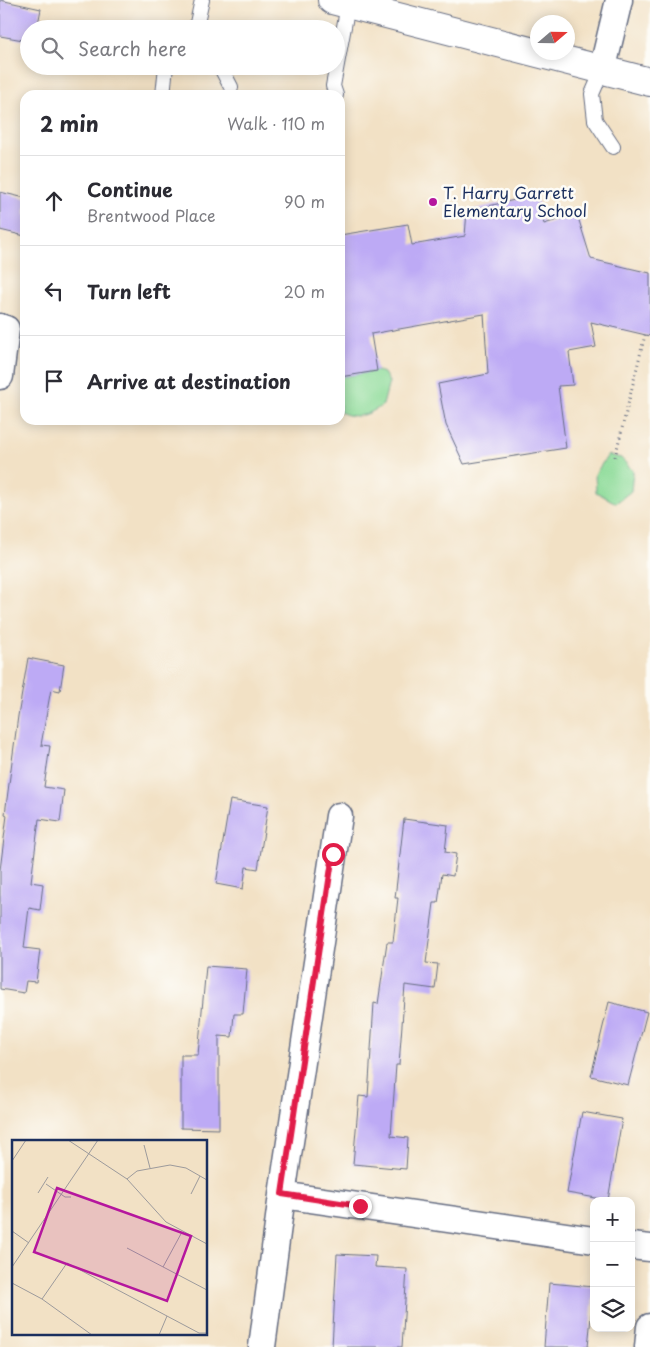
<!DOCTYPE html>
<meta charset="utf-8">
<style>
:root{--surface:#fff;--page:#f7f7f7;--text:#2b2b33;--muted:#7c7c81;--line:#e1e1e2}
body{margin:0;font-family:"Playpen Sans",sans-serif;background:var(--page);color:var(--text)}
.controls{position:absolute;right:15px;bottom:15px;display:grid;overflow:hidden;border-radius:10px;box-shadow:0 2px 12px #0003}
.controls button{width:45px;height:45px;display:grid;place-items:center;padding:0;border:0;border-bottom:1px solid var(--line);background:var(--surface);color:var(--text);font:25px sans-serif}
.compass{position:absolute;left:530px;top:15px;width:45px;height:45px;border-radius:50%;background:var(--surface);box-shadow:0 2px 12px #0003;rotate:70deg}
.stop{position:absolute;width:15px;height:15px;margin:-11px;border:4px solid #e11d48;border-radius:50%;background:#fff}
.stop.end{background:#e11d48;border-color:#fff;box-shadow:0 1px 5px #0008}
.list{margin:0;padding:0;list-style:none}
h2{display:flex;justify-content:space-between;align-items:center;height:65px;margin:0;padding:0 20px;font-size:21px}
h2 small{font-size:16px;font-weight:400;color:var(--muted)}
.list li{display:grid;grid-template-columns:32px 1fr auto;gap:15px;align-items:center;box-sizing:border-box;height:90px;padding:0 20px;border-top:1px solid var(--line)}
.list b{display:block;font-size:19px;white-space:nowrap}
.list p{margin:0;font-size:16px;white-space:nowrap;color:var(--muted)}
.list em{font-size:16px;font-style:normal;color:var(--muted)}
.icon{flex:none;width:28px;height:28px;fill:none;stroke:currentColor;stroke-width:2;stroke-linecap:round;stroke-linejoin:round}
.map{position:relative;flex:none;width:650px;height:1347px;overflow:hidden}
.search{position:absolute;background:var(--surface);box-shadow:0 2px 12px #0003;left:20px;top:20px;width:325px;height:55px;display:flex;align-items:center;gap:12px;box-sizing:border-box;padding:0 18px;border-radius:28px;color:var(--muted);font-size:19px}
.panel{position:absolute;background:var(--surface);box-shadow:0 2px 12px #0003;left:20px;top:90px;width:325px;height:335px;border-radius:15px}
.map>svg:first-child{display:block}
.green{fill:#8ddb99;stroke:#54857c}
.building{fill:#bdaaf5}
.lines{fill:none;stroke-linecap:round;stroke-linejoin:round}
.service-casing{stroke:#666d82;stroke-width:16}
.minor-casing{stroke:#666d82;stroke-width:29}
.tertiary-casing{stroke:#666d82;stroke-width:30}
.path{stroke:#666d82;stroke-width:3;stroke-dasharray:1 4;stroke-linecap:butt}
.service{stroke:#fff;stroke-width:14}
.minor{stroke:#fff;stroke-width:26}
.tertiary{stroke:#fff;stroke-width:28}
.route{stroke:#e11d48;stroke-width:6}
.poi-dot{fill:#b5179e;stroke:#fdfcf7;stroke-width:2}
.labels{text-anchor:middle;stroke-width:5;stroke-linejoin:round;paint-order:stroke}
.poi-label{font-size:16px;fill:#1b2f5e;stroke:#fdfcf7;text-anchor:start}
.inset-road{fill:none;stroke:#9c9a9c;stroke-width:1}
.view{fill:#b5179e;fill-opacity:0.15;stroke:#b5179e;stroke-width:2.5}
.inset-edge{fill:none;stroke:#1b2f5e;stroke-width:2.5}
</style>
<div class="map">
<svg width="650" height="1347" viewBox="0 0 650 1347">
<rect width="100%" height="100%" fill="#fdfcf7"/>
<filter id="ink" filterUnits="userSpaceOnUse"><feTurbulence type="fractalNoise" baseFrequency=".02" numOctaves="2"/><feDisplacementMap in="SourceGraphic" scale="10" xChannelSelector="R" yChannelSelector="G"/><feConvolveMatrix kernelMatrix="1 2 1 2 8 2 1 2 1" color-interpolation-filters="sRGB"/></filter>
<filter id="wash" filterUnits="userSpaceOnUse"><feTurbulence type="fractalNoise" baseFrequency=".0096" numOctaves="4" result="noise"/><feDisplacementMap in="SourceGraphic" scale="20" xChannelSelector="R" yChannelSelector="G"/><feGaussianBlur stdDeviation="1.12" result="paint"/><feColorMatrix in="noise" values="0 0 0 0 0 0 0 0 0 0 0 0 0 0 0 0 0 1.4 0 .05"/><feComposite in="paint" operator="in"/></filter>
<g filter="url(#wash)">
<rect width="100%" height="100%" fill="#f2e1c5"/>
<path class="green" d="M377,371L384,373L389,382L383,405C368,415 357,420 340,412V377Z
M608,455L621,458L633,471L631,491L616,503L596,492L595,474Z"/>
<g id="blocks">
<path class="building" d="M0,0L41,9L37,29H29V41L0,36Z
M0,192L25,198V236L0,230Z
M536,195L544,224L577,214L591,259L650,273V336L591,322L596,347L569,352L573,385L558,386L566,448L464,464L446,425L438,384L488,374L484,314L371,334L377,371L340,377V235L408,224L412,245L465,236L467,211Z
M28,658L64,665L60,691L51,689L41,745L50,746L44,787L64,790L60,822L39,819L31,882L43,884L40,910L29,908L24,948L40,950L36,982L26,981L24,993L0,989V870L7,815L5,814L18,716Z
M230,800L268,806L258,869L246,867L243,889L216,884Z
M404,819L448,825L445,852L456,854L453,876L442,874L438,903H434L426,963L438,964L435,989L405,985L399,1065H396L391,1136L408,1138L406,1169L353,1164L359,1096L368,1097L374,1003L378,1004L387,942H393L398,898H395Z
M206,966L247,969L243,1014H234L232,1037L219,1036V1129L181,1128V1055H198Z
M609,1002L647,1012L628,1085L591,1076Z
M582,1112L622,1119L608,1200L567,1193Z
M337,1254L376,1256L375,1267L407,1269L402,1347H332Z
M549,1283L594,1287L588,1347H544Z"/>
</g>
</g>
<g filter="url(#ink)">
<use href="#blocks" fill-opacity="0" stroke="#666d82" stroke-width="1"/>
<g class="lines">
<defs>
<path id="service" d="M200,29L197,23L202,0
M220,66L231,87
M602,71L592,94L595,120L613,147
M163,95L166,66
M336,95L333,86L348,5"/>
<path id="minor" d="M602,71L619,0
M0,327L6,329L0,376
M282,1195L594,1240
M631,1246L650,1248
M262,1347L282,1195L339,816
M648,1347L650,1327"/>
<path id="tertiary" d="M332,0L650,82"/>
</defs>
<use href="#service" class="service-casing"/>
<use href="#minor" class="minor-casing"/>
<use href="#tertiary" class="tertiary-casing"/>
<path class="path" d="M615,457L645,335"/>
<use href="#service" class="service"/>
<use href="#minor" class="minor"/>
<use href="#tertiary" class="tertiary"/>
</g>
</g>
<g class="lines" filter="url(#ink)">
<path class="route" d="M333,854L282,1194L360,1206"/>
</g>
<circle class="poi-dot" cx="433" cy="202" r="5"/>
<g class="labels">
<g class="poi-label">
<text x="443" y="199">T. Harry Garrett<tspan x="443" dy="18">Elementary School</tspan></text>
</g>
</g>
<g transform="translate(12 1140)">
<rect width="195" height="195" fill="#f2e1c5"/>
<path class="inset-road" d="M56,0L115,39L154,82L195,104M132,5L138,28M0,21L14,0M115,39L125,31L158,25L174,28L195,40M34,44L53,57H59M26,53L36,37M179,54L188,36M0,91L17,103M115,108L195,150M0,127L86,0M151,127L170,92M0,143L30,159L80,195M30,159L55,123L187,193H195M147,195L155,176"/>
<path class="view" d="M45,48L179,96L155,161L22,112Z"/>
<rect width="195" height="195" class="inset-edge"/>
</g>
</svg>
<div class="controls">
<button>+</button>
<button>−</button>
<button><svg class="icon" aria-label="layers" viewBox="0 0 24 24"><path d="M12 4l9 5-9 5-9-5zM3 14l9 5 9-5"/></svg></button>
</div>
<svg class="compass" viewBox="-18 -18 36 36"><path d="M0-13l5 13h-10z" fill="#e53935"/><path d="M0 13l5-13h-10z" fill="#7c7c81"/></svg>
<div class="stop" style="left:333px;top:854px"></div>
<div class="stop end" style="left:360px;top:1206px"></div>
<div class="search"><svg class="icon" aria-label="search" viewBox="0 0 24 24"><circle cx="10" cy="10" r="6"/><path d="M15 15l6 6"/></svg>Search here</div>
<section class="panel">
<h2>2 min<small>Walk · 110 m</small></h2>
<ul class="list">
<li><svg class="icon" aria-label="ahead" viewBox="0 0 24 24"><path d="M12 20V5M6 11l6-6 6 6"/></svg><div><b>Continue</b><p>Brentwood Place</p></div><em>90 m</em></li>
<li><svg class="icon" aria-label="left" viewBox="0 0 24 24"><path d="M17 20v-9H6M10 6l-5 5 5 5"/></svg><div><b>Turn left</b></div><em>20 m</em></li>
<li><svg class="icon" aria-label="arrive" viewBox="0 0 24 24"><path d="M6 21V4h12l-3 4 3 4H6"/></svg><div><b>Arrive at destination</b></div></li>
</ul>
</section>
</div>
